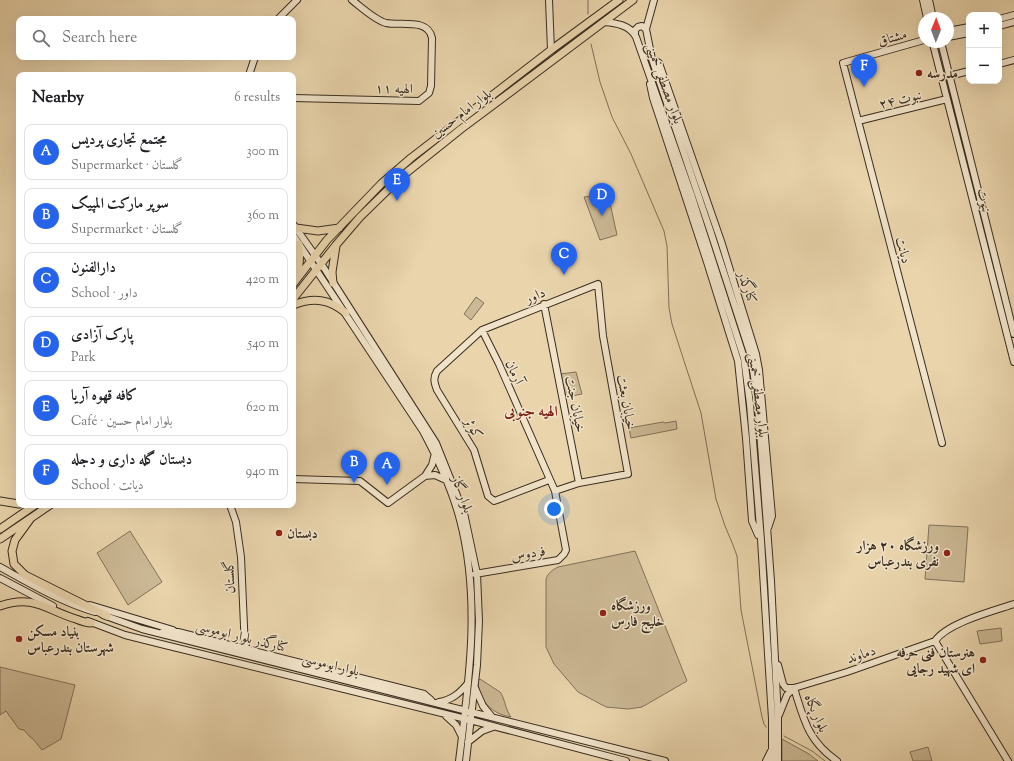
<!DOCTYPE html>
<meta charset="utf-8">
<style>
:root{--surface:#fff;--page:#f2f2f2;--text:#202124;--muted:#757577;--line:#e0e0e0;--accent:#2563eb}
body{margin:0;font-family:"Sorts Mill Goudy",Amiri,serif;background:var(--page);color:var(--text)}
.controls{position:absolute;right:12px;top:12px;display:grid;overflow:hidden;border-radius:8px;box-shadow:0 4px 16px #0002}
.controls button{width:36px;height:36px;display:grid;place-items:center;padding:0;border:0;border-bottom:1px solid var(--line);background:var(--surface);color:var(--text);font:20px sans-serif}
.compass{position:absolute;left:918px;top:12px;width:36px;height:36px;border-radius:50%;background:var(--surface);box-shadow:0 4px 16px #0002;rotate:1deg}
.you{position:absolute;left:554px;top:509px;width:14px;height:14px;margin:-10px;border:3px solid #fff;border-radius:50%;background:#1a73e8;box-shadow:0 0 0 6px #1a73e833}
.badge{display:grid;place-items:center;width:26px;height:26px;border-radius:50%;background:var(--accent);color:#fff;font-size:13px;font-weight:700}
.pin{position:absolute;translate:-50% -33px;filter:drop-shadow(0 1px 2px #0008)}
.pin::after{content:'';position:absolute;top:21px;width:14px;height:12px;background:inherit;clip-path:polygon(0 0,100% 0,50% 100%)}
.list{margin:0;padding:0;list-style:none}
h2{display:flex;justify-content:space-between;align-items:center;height:52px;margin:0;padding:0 16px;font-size:17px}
h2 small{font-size:13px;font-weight:400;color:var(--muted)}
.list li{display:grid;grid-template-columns:26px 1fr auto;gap:12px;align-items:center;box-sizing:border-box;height:56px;margin:0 8px 8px;padding:0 8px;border:1px solid var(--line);border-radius:8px}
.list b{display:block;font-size:15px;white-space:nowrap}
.list p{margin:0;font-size:13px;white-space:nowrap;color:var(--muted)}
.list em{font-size:13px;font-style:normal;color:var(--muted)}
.icon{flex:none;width:22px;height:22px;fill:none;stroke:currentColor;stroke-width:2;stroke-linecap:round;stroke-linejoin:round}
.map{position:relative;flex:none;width:1014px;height:761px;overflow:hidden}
.search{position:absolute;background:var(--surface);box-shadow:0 4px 16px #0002;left:16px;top:16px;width:280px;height:44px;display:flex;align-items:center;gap:10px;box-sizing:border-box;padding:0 14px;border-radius:8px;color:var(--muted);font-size:15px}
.panel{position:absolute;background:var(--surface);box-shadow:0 4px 16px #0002;left:16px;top:72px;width:280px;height:436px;border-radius:8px}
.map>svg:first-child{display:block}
.green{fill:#cbb894;stroke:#82725a}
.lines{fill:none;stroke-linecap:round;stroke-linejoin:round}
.stream{stroke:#806f57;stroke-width:1}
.secondary-casing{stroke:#3a2d20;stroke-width:8}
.primary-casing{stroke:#3a2d20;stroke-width:9}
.secondary{stroke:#f1e3c9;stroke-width:6}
.primary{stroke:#e9d4ac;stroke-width:7}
.poi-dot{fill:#8f2418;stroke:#f1e3c9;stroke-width:1.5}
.labels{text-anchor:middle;stroke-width:3;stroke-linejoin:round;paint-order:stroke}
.street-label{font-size:14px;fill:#3a2d20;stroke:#f1e3c9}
.poi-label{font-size:14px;font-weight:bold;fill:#3a2d20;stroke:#f1e3c9;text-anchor:start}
.neighbourhood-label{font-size:15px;font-weight:bold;fill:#7a1f14;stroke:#f1e3c9}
</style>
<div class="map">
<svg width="1014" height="761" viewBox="0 0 1014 761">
<rect width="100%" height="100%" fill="#e9d4ac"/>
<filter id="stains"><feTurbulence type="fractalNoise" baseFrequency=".005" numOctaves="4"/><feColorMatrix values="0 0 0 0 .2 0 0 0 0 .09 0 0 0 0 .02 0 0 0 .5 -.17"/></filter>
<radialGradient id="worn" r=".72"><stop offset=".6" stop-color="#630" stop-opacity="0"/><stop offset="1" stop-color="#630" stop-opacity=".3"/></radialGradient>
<path class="green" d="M608,194L617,235L600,240L584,197Z
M476,297L484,303L471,320L464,314Z
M576,372L582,394L566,397L560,374Z
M676,421L677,429L631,438L629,428L663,422L665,423Z
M929,525L968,527L964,582L925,579Z
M130,531L162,582L128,605L97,553Z
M635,551L687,681L642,707L628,709L606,707L578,692L554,664L546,647V579C548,573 552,570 558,567Z
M1001,628L1002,641L980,644L977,631Z
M0,667L75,685L61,739L42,750L33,739L29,736L24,730L19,729L6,711L0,715Z
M480,679L500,692C505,698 505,709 511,717C492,714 479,701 478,681Z
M782,739L809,754L818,761H782Z
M928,747L932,761H913L910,752Z"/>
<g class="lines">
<path class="stream" d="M588,0V14
M591,44L600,82L612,117L631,154L664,231L667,246L669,308L672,324L701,413L716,499L725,526L733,545L737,556L741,610L762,717L764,724L766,727
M784,736L812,751L825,761"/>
<defs>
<path id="secondary" d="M549,0L551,50
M654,0L646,29L652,59L710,230L751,356L758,404L771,581L778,718V761
M923,0L927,18
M929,0L933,18
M278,19L297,0
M999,19L1014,15
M604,22C616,23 630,25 636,37L691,194L744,358L750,404L761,540L772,719V761
M999,26L1014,22
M948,31L969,27
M635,34V30L638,27L642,26L646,29
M948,37L969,33
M924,40L843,63L942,443
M941,42L1014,334
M933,44L1014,362
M652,59L659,63L721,241L756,354L759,370L772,516L768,528
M999,64L1014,60
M249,75L255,57
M949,76L969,71
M650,84L653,98L707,262L738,361L746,438L752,521L758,535
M293,98L419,101L429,93L431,86L432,38C428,18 401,26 386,23C375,20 361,7 352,0
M858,121L947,99
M293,224L324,268L436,443L464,513L477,574L479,621L477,665L466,761
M293,235L423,431C438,459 452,489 460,520C481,600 469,681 459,761
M544,304L579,483L555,491
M435,453L432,465L425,476L435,475L446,480
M293,479L360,481L388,503L425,476
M549,480L497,500L494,501L488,496L474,450L437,390C434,382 433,378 437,371L482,330L598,284L603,336L628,474L579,483
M230,505L236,522L241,557L245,649
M0,567C31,584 61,602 95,612
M475,574L558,560L564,554L566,550L555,491L499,364L482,330
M0,578L53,606
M90,605L173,630
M103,615L142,629L665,761
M88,621L125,635L161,644L470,720L626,761
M163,632H178L424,694L431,700
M935,641L1008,761
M778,665L783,684L786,688H794L847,672L935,641C947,623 993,611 1014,604
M475,688L483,706L492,717
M794,688C804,720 808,741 837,761
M439,702C452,700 460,693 468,683
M779,715L787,695L794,688
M446,716L456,725L462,737
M468,742L482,731L493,727
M766,761L771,751"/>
<path id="primary" d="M296,228L318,231L339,228
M296,277C300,267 300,255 299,244
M333,283L332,272L336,246
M293,284L327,240L381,184L411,158L551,50L619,0
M293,299L336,245L360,217L401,177L461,129L633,0
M293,305C314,297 329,299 346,313
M0,501L19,504
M31,518L15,540L12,551L14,564L25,575L107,616
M0,529L35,505
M0,539L50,505
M0,606C34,594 46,610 76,619C81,621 86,623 91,623"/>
</defs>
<use href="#secondary" class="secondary-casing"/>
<use href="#primary" class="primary-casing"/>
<use href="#secondary" class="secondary"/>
<use href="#primary" class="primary"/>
</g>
<g class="poi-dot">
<circle cx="919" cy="73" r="4"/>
<circle cx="279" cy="533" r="4"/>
<circle cx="947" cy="553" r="4"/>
<circle cx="603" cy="613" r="4"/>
<circle cx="19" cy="639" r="4"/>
<circle cx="983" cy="660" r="4"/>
</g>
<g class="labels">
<g class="street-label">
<text transform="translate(892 37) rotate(-16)" y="5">مشتاق</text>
<text transform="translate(665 83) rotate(70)" y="5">بلوار مصطفی خمینی</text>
<text transform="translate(394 88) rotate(1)" y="5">الهیه ۱۱</text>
<text transform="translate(900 99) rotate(-14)" y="5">نبوت ۲۴</text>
<text transform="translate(461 113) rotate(-37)" y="5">بلوار امام حسین</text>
<text transform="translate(985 200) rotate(76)" y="5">نبوت</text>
<text transform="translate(904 250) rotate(75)" y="5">دیانت</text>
<text transform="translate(748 287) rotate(72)" y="5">کنارگذر</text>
<text transform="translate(535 295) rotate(-22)" y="5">داور</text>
<text transform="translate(515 372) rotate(66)" y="5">آرمان</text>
<text transform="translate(759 395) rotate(83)" y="5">بلوار مصطفی خمینی</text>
<text transform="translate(627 402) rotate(80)" y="5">خیابان بعثت</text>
<text transform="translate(576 404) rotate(79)" y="5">خیابان جنت</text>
<text transform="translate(474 428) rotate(59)" y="5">کوثر</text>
<text transform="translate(463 494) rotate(70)" y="5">بلوار گاز</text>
<text transform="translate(528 553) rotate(-10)" y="5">فردوس</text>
<text transform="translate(229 577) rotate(-93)" y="5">گلستان</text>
<text transform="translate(242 636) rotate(14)" y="5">کنارگذر بلوار ابوموسی</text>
<text transform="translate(861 654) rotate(-19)" y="5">دماوند</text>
<text transform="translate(331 664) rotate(14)" y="5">بلوار ابوموسی</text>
<text transform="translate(817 713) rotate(67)" y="5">بلوار پگاه</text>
</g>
<g class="poi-label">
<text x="927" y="78">مدرسه</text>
<text x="287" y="538">دبستان</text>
<text x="939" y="550" text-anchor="end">ورزشگاه ۲۰ هزار<tspan x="939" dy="16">نفری بندرعباس</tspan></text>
<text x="611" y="610">ورزشگاه<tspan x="611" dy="16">خلیج فارس</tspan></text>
<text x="27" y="636">بنیاد مسکن<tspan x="27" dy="16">شهرستان بندرعباس</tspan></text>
<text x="975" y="657" text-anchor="end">هنرستان فنی حرفه<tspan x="975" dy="16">ای شهید رجایی</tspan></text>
</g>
<g class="neighbourhood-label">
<text x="531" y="416">الهیه جنوبی</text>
</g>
</g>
<rect width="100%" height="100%" filter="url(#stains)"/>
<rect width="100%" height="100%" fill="url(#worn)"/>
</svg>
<div class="controls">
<button>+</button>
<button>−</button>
</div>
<svg class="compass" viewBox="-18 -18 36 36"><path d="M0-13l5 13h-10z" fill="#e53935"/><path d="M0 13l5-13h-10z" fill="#757577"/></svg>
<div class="you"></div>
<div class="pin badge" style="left:387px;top:485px">A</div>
<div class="pin badge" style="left:354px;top:483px">B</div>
<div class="pin badge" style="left:564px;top:275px">C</div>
<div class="pin badge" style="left:602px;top:216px">D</div>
<div class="pin badge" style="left:397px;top:201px">E</div>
<div class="pin badge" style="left:864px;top:87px">F</div>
<div class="search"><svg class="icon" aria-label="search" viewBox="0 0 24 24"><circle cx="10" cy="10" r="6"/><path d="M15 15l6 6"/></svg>Search here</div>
<section class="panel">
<h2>Nearby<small>6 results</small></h2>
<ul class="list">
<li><span class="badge">A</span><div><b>مجتمع تجاری پردیس</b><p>Supermarket · گلستان</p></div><em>300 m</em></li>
<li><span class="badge">B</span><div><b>سوپر مارکت المپیک</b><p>Supermarket · گلستان</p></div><em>360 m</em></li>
<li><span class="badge">C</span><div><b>دارالفنون</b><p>School · داور</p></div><em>420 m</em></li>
<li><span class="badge">D</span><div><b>پارک آزادی</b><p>Park</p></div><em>540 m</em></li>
<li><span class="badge">E</span><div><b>کافه قهوه آریا</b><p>Café · بلوار امام حسین</p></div><em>620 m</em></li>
<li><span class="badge">F</span><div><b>دبستان گله داری و دجله</b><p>School · دیانت</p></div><em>940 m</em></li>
</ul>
</section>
</div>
